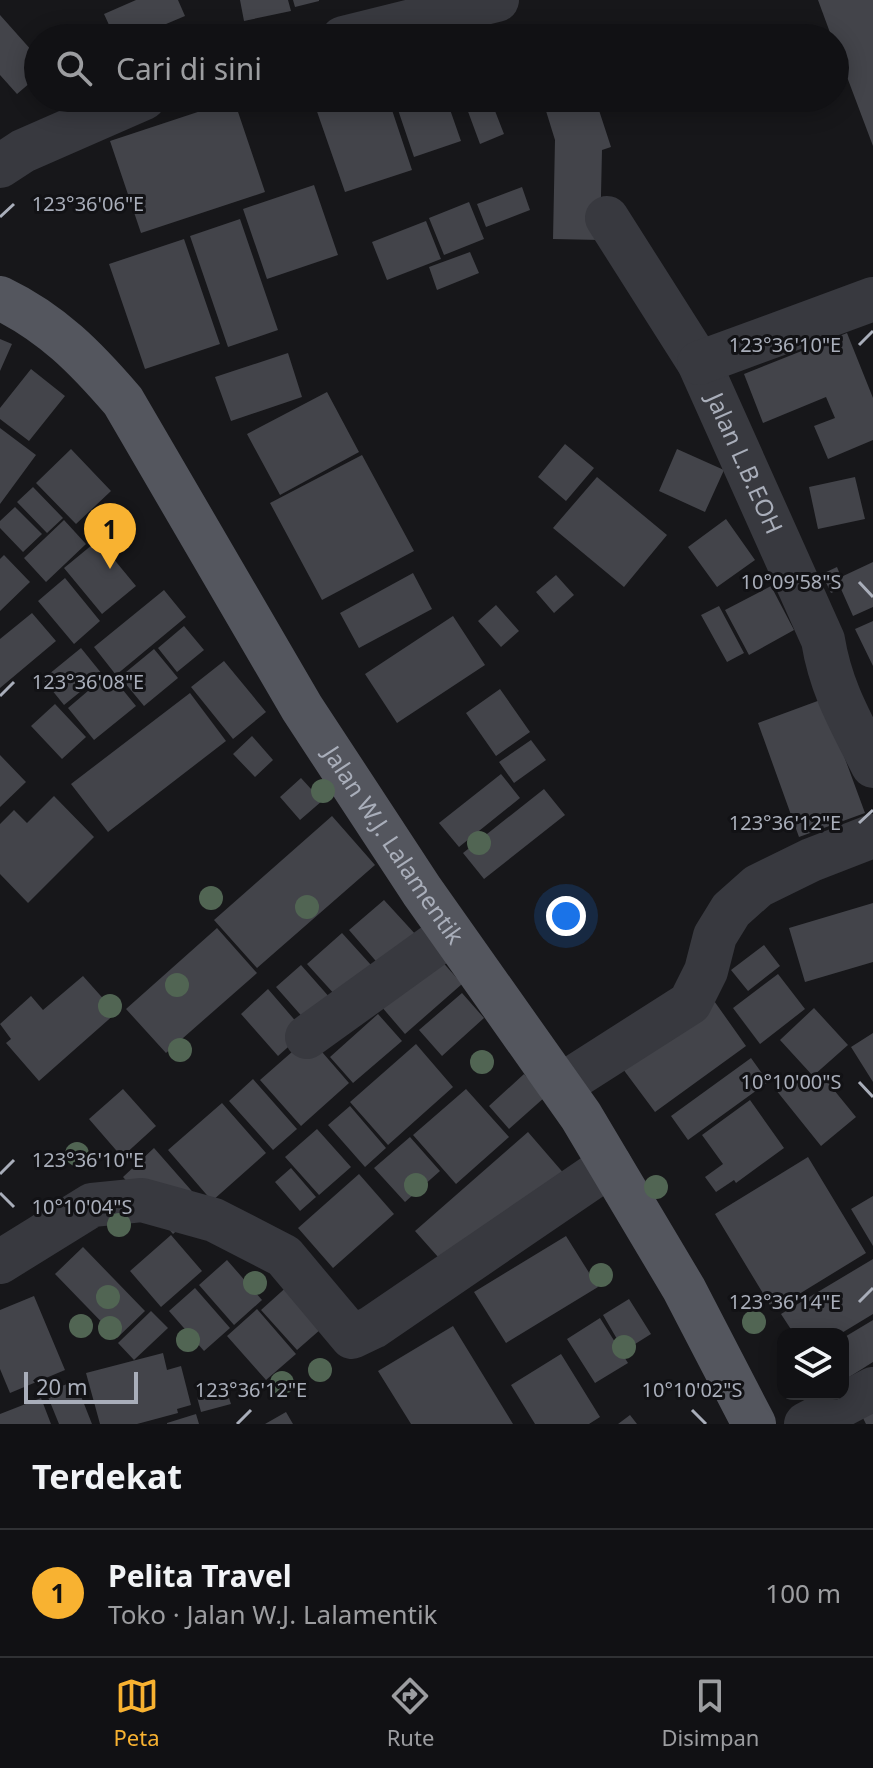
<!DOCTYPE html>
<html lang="id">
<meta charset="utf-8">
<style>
:root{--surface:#111114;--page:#1a1a1d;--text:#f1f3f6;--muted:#9c9da0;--line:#303134;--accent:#f8b231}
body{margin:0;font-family:"Noto Sans",sans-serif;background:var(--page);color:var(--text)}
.controls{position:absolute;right:24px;bottom:24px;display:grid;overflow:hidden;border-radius:16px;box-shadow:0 4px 20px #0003}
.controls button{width:72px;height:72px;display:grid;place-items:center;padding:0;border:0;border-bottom:2px solid var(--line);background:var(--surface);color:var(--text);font:40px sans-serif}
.scale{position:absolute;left:24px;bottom:20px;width:114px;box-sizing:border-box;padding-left:8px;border:4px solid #a9aeba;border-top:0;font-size:22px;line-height:28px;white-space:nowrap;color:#a9aeba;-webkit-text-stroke:6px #121215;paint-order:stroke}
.you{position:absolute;left:566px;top:916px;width:28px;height:28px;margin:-20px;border:6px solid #fff;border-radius:50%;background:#1a73e8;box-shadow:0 0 0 12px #1a73e833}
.badge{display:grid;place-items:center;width:52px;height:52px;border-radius:50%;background:var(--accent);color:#111;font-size:26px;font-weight:700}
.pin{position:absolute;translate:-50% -66px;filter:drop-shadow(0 2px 4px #0008)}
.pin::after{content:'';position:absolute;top:42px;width:28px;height:24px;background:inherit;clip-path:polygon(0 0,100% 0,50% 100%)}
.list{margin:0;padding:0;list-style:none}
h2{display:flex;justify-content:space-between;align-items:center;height:104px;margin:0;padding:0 32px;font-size:34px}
h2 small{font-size:26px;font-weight:400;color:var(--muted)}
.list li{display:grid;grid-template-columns:52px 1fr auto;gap:24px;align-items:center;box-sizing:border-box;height:128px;padding:0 32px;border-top:2px solid var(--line)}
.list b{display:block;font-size:30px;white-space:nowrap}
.list p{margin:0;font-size:26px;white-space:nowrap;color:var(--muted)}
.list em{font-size:26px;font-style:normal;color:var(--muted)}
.icon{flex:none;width:44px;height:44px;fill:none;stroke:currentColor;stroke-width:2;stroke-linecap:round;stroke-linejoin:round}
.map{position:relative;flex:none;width:873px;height:1424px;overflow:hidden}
.search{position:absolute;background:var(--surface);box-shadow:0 4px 20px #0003;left:24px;right:24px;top:24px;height:88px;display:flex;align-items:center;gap:20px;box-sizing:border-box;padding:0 28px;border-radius:44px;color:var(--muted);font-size:30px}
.sheet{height:232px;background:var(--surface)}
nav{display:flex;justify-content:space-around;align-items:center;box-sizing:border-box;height:112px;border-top:2px solid var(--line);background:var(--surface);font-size:22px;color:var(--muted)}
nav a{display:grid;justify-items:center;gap:4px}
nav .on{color:var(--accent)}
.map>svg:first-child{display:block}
.building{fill:#43444a}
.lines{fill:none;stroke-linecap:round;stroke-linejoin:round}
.minor{stroke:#38393f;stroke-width:44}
.major{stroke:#54565e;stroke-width:44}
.tree{fill:#516553}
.ticks{fill:none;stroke:#a9aeba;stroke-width:3}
.labels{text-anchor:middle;stroke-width:6;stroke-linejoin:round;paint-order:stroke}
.street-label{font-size:24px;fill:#a9aeba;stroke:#121215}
.ticks-label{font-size:20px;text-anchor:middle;fill:#a9aeba;stroke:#121215;stroke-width:6;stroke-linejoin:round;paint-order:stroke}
</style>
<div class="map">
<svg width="873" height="1424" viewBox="0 0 873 1424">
<rect width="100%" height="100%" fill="#17171a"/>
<path class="building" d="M136,0H178L185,16L159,27L164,38H115L104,14Z
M240,0H288L291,11L244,21Z
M293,0H319V1L295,7Z
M818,0H873V146L835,45V38H832Z
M0,15L33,52L31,53L38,61V76L17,94L0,75Z
M462,31L465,38H444Z
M320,98H388L412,170L345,192L313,100Z
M394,98H446L461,141L414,157Z
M463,98H490L504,134L480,144Z
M542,98H595L611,147L602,150L600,240L553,239L555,140Z
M234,100L265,192L141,233L110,141Z
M314,185L338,255L267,279L243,209Z
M522,187L530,210L486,227L477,204Z
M469,202L484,239L444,255L429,218Z
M240,219L278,330L228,347L190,236Z
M426,221L441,259L387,280L372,242Z
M184,239L220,344L145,369L109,264Z
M470,252L479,273L437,290L429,267Z
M847,333L873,398V440L828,459L814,426L835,418L826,397L763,423L744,374Z
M0,339L12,344L0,371Z
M288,353L302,397L231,421L215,377Z
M31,369L65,396L29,441L0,419V408Z
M327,392L359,452L280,495L247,434Z
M0,428L36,455L0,504Z
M565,444L594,468L566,501L538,477Z
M71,449L111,491L76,524L36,483Z
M677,449L724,470L705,512L659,491Z
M362,455L414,551L322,600L270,503Z
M597,477L667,535L624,587L553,528Z
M855,477L865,519L818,529L809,487Z
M33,487L63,518L47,533L17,502Z
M15,507L42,534L23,552L0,528V521Z
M726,519L755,560L717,587L688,547Z
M64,520L86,544L46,582L24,558Z
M98,540L136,586L102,614L64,568Z
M4,555L30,582L0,611V559Z
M873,562V607L853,616L841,589L831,593L822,574L837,567L841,577Z
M413,573L432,609L359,648L340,613Z
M556,575L574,595L554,613L536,592Z
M65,578L100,621L74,644L38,601Z
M771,586L794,630L749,655L725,610Z
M164,590L186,617L116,675L94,647Z
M496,605L519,631L501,647L478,621Z
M719,606L744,653L727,662L701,615Z
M32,613L56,641L0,688V639Z
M453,616L485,665L397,723L365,674Z
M873,621V666L855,629Z
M184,626L204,650L177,672L158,648Z
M81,648L102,674L64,705L43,679Z
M154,649L178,678L144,706L120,677Z
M224,661L266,712L233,739L191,687Z
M109,673L136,706L94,740L68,708Z
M500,689L530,732L496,756L466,713Z
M190,693L226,741L108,832L71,784Z
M823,699L865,813L799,837L758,723Z
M55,704L86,737L62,759L31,726Z
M252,736L273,760L255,777L233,754Z
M531,740L546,760L514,783L499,762Z
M0,755L26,782L0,807Z
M501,774L520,798L459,847L439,823Z
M301,778L322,801L300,820L280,797Z
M544,789L565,815L484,879L463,853Z
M54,796L94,837L28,903L0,874V824L14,810L27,823Z
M332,816L375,865L257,968L214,920Z
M384,900L417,936L381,967L349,930Z
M873,903V962L805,982L789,928Z
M217,928L257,973L166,1053L126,1009Z
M342,933L371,965L336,996L307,964Z
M764,945L780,966L748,991L731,970Z
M432,950L462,984L405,1034L375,999Z
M301,965L331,999L306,1021L276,987Z
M778,974L805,1009L760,1044L733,1008Z
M83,976L116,1013L39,1081L6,1043L11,1039L0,1024L31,996L43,1010Z
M268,989L305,1032L278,1056L241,1014Z
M462,993L484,1018L442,1056L419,1030Z
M712,998L746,1046L655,1112L620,1065Z
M814,1008L848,1045L813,1076L780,1040Z
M378,1014L402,1041L353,1083L330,1057Z
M873,1033V1082L851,1047Z
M309,1037L349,1083L301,1126L260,1080Z
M416,1044L453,1087L388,1145L350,1102Z
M751,1058L768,1082L688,1140L671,1116Z
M799,1072L812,1089L825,1079L856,1117L821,1146L776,1090Z
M524,1074L545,1097L509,1129L489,1106Z
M253,1079L297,1129L273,1150L229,1101Z
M123,1089L156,1126L122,1157L89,1119Z
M466,1089L509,1137L456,1184L413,1135Z
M750,1100L784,1148L736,1183L734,1180L716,1192L705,1177L723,1164L702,1135Z
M222,1103L266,1153L212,1201L168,1150Z
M350,1106L386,1148L365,1167L328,1125Z
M317,1129L351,1167L319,1195L285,1157Z
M528,1132L566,1176L454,1275L415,1231Z
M410,1137L440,1171L405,1202L374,1168Z
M154,1148L205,1206L173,1234L123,1177Z
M808,1157L866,1253L773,1310L715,1214Z
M291,1168L316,1197L300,1211L275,1182Z
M359,1174L394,1214L333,1268L298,1228Z
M873,1196V1246L851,1209Z
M171,1235L202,1271L161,1307L130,1271Z
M566,1236L598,1287L506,1343L474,1292Z
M83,1247L145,1311L117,1338L55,1274Z
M873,1259V1314L840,1334H794L781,1314Z
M227,1260L262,1300L234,1325L199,1285Z
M301,1274L337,1315L297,1350L261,1310Z
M195,1288L230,1328L204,1351L169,1311Z
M34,1296L65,1370L10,1393L0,1369V1310Z
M629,1299L651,1334L624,1351L603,1315Z
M257,1309L296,1354L266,1380L227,1336Z
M151,1311L168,1328L134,1360L118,1343Z
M600,1318L628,1363L595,1383L567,1339Z
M873,1320V1362L843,1381V1338Z
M453,1326L513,1424H411L378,1371Z
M163,1353L167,1370L181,1366L191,1405L177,1409L178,1413L137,1424H100L86,1373Z
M561,1354L600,1417L589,1424H535L511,1385Z
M75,1381L92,1424H59L46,1392Z
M226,1389L231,1404L201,1412L197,1397Z
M41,1398L51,1424H0V1414Z
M286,1412L293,1424H265Z
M873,1413V1424H866L863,1418Z
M196,1414L199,1424H167V1423Z
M630,1415L637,1424H618Z"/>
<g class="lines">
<g class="minor">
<path d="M343,38L497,0"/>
<path d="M0,166L23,151L144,98"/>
<path id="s1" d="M607,218L699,363L823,640C831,689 851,722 873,766"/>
<path d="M699,363L873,299"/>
<path d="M307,1037L451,933"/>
<path d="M560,1086L690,1003L706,971L715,936L731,910L758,886L811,860L873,836"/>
<path d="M0,1262L92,1205L142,1200L214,1220L284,1256L352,1337L373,1327L610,1165"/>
<path d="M806,1424L873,1389"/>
</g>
<path class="major" id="s2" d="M0,298C52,323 86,358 123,401L302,708L422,891L581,1116L684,1289L754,1424"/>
</g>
<g class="tree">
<circle cx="323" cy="791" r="12"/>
<circle cx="479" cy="843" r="12"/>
<circle cx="211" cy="898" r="12"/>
<circle cx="307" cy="907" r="12"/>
<circle cx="177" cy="985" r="12"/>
<circle cx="110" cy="1006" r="12"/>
<circle cx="180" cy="1050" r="12"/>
<circle cx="482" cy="1062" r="12"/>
<circle cx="77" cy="1154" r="12"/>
<circle cx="416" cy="1185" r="12"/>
<circle cx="656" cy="1187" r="12"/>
<circle cx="119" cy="1225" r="12"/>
<circle cx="601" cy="1275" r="12"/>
<circle cx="255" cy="1283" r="12"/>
<circle cx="108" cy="1297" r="12"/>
<circle cx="754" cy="1322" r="12"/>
<circle cx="81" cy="1326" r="12"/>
<circle cx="110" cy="1328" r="12"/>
<circle cx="188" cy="1340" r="12"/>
<circle cx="624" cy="1347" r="12"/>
<circle cx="320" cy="1370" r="12"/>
<circle cx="282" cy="1383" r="12"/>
</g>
<path class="ticks" d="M0,217L14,204M859,345L873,331M859,582L873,597M0,696L14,682M859,823L873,810M859,1082L873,1097M0,1174L14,1160M0,1193L14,1207M859,1302L873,1288M692,1410L706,1424M237,1424L251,1410"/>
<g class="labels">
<g class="street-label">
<text dy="8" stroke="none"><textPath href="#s1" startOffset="282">Jalan L.B.EOH</textPath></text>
<text dy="8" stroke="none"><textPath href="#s2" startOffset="682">Jalan W.J. Lalamentik</textPath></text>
</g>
</g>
<g class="ticks-label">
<text x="88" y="211">123°36'06"E</text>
<text x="785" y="352">123°36'10"E</text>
<text x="791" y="589">10°09'58"S</text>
<text x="88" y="689">123°36'08"E</text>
<text x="785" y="830">123°36'12"E</text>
<text x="791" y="1089">10°10'00"S</text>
<text x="88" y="1167">123°36'10"E</text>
<text x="82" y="1214">10°10'04"S</text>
<text x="785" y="1309">123°36'14"E</text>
<text x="692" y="1397">10°10'02"S</text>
<text x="251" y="1397">123°36'12"E</text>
</g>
</svg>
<div class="controls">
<button><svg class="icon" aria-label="layers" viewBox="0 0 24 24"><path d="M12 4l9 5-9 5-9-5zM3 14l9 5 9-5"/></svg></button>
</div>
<div class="scale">20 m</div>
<div class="you"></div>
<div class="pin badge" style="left:110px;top:569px">1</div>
<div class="search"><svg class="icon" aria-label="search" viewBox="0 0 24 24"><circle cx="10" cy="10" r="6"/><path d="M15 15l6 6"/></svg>Cari di sini</div>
</div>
<section class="sheet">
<h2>Terdekat<small></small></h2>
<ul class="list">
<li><span class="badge">1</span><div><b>Pelita Travel</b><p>Toko · Jalan W.J. Lalamentik</p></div><em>100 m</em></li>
</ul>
</section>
<nav>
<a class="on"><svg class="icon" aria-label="map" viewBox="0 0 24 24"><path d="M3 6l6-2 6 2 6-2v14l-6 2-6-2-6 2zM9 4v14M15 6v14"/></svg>Peta</a>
<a><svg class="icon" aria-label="directions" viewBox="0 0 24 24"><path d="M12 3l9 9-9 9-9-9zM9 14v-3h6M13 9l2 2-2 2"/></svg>Rute</a>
<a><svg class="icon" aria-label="saved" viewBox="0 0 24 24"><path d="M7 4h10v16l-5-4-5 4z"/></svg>Disimpan</a>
</nav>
